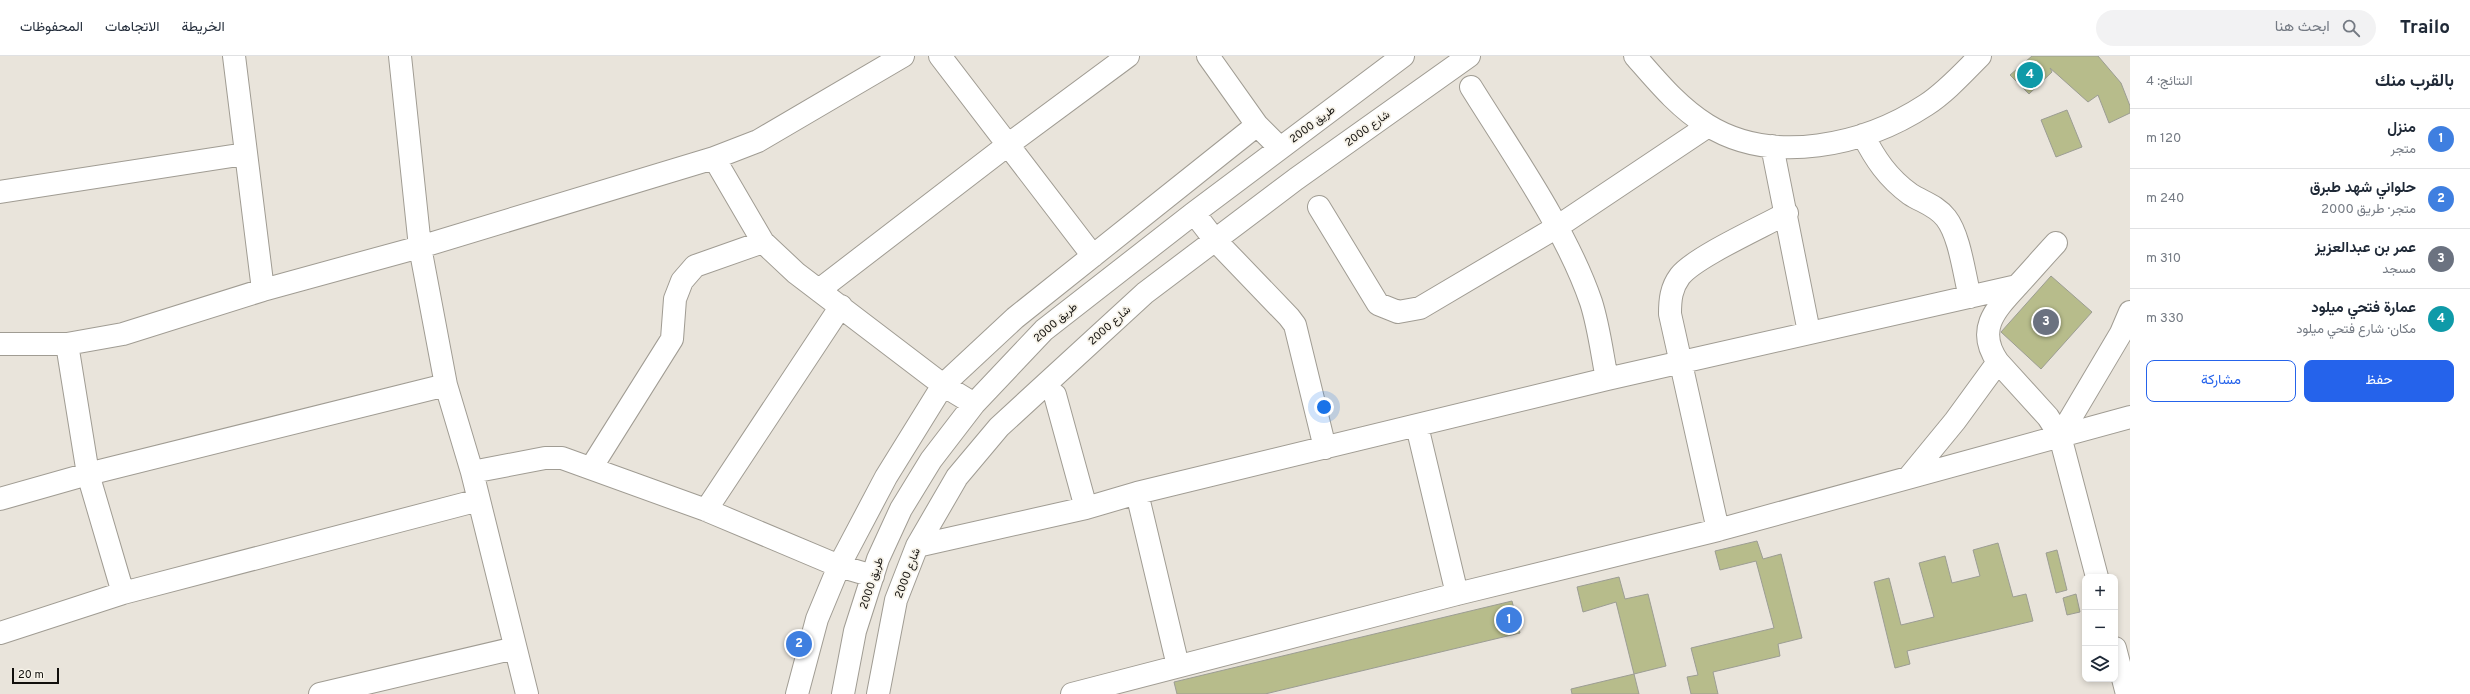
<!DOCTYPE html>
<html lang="ar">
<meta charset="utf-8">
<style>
:root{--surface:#fff;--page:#f2f2f3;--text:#1f2937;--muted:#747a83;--line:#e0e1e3;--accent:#2563eb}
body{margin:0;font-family:Overpass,Vazirmatn,sans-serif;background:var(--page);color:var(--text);direction:rtl}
.controls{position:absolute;right:12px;bottom:12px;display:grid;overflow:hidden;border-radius:8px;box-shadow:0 2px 6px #0003}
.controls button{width:36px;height:36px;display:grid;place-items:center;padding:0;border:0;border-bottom:1px solid var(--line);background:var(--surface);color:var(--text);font:20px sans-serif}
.scale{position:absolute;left:12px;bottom:10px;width:47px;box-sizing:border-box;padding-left:4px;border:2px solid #110f0c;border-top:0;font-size:11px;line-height:14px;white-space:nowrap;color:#110f0c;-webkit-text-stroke:3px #f6f2e8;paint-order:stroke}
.you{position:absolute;left:1324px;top:351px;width:14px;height:14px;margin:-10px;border:3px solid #fff;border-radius:50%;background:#1a73e8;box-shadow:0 0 0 6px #1a73e833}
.badge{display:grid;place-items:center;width:26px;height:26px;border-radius:50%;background:var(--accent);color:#fff;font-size:13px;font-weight:700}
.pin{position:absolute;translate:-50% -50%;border:2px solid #fff;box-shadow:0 1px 4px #0006}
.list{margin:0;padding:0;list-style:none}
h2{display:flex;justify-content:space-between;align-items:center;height:52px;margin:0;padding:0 16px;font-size:17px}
h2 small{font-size:13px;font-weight:400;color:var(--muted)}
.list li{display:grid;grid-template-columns:26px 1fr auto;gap:12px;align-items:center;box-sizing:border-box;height:60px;padding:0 16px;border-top:1px solid var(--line)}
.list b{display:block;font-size:15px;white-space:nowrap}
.list p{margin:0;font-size:13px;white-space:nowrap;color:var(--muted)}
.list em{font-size:13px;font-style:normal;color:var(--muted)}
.actions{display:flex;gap:8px;padding:12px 16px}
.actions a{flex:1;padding:9px 0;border:1px solid var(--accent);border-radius:8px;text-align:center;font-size:14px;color:var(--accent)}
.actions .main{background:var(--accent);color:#fff}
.icon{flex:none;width:22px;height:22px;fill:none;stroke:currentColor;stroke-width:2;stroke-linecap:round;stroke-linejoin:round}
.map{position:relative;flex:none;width:2130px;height:638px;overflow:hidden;direction:ltr}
header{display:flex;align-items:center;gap:24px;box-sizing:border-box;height:56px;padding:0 20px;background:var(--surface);border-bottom:1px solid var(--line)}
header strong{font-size:19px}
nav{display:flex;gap:22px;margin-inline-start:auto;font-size:14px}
.search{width:280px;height:36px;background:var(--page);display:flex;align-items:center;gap:10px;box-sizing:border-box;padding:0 14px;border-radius:22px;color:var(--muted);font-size:15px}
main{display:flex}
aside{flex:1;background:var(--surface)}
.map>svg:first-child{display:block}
.building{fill:#b7bc8b;stroke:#9c9d93}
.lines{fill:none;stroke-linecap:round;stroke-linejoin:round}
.minor-casing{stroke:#a09c93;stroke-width:24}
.minor{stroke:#fff;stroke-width:22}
.labels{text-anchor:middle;stroke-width:3.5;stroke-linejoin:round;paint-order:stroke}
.street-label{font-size:11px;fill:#110f0c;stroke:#f6f2e8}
</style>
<header>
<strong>Trailo</strong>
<div class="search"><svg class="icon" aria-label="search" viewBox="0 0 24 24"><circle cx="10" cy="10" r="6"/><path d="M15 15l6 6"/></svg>ابحث هنا</div>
<nav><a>الخريطة</a><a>الاتجاهات</a><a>المحفوظات</a></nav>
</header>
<main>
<aside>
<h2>بالقرب منك<small>النتائج: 4</small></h2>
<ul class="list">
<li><span class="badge" style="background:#3f7fe0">1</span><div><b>منزل</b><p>متجر</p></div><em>120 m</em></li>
<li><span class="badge" style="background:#3f7fe0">2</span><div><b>حلواني شهد طبرق</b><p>متجر · طريق 2000</p></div><em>240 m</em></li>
<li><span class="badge" style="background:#6b7280">3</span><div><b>عمر بن عبدالعزيز</b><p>مسجد</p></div><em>310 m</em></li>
<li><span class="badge" style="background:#0f9aa8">4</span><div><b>عمارة فتحي ميلود</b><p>مكان · شارع فتحي ميلود</p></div><em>330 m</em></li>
</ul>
<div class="actions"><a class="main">حفظ</a><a>مشاركة</a></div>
</aside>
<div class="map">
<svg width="2130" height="638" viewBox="0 0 2130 638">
<rect width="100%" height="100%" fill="#e9e4db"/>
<path class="building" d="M2032,0H2098L2121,27L2130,50V57L2109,67L2098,39L2088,46L2050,12L2052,16L2029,38L2010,19Z
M2067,54L2082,91L2056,101L2041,64Z
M2051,220L2092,256L2041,313L2001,276Z
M1757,485L1763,503L1781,498L1802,582L1778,588L1780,600L1713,616L1718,638H1691L1687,621L1698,619L1691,592L1774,572L1756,505L1720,514L1715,495Z
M1998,487L2013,541L2026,538L2033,565L1907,595L1910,608L1895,612L1874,526L1889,522L1901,569L1934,561L1919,507L1945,500L1952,527L1980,520L1973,494Z
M2057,494L2067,534L2056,537L2046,497Z
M1619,521L1625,543L1648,538L1666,610L1634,618L1616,546L1583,556L1577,531Z
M2076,538L2080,556L2067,559L2063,542Z
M1512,545L1520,577L1265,638H1177L1174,626Z
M1634,618L1639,638H1572L1571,633Z"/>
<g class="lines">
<defs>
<path id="minor" d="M234,0L263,234
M400,0L420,191L446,329L472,416L527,638
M940,0L1093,200
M1208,0L1257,69L1280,92
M1635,0C1657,25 1678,51 1707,69C1773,110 1865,89 1926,49C1946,36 1963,17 1980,0
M1471,31C1512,97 1566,173 1591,246C1599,271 1602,298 1607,323
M1863,79C1875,103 1888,122 1910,138C1922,146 1936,149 1946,162C1960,180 1964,218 1970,241
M1772,90L1809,276
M714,102L758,85L903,0
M0,136L245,98
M1319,151L1378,248L1398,256L1420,252L1557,171L1708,70
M1194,157L1214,183L1289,261L1295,269L1325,392
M2056,187C2043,201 2031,215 2018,229C1996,253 1975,273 1998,306L2048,361L2060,380L2097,521
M819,234L1009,88L1128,0
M0,288H67L123,278L263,234L420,191L714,102L763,186L796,217L943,329L974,348
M67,288L88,418L123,537
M1055,339L1086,452
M1417,370L1457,538
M2060,380L2121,277L2130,256
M591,412L672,283L675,243L682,225L695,210L763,186
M472,416L545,402H562L706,454L839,510L873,520
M1909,421L1955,365L1998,306
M1137,437L1178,610
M0,443L88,418L446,329
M706,454L841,250
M1718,474L1670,258C1670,244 1671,232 1680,220C1695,201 1762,171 1787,157
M917,490L1086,452L1137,437L1607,323L2017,230
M0,577L123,537L479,444
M2115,592L2127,638
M320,638L515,592
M797,638L817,563L839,510L886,421L943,329L1015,262L1257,69
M843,638L855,575L878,503L901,453L931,404L974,348L1044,274L1194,157L1403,0
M878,638L896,544L917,490L957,421L999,371L1145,237L1296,123L1469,0
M1072,638L1457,538L1718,474L2130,361"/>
</defs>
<use href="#minor" class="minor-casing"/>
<use href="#minor" class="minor"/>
</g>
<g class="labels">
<g class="street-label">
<text transform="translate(1312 68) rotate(-37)" y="4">طريق 2000</text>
<text transform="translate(1367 72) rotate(-36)" y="4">شارع 2000</text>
<text transform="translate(1055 266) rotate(-41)" y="4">طريق 2000</text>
<text transform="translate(1109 269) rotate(-42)" y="4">شارع 2000</text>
<text transform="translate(907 517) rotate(-69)" y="4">شارع 2000</text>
<text transform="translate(871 527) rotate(-72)" y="4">طريق 2000</text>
</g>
</g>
</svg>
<div class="controls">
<button>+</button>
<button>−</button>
<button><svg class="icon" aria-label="layers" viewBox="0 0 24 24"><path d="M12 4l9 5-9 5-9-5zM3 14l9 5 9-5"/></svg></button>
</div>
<div class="scale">20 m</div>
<div class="you"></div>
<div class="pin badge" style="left:1509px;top:564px;background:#3f7fe0">1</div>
<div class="pin badge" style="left:799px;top:588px;background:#3f7fe0">2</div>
<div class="pin badge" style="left:2046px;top:266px;background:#6b7280">3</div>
<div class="pin badge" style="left:2030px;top:19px;background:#0f9aa8">4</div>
</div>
</main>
